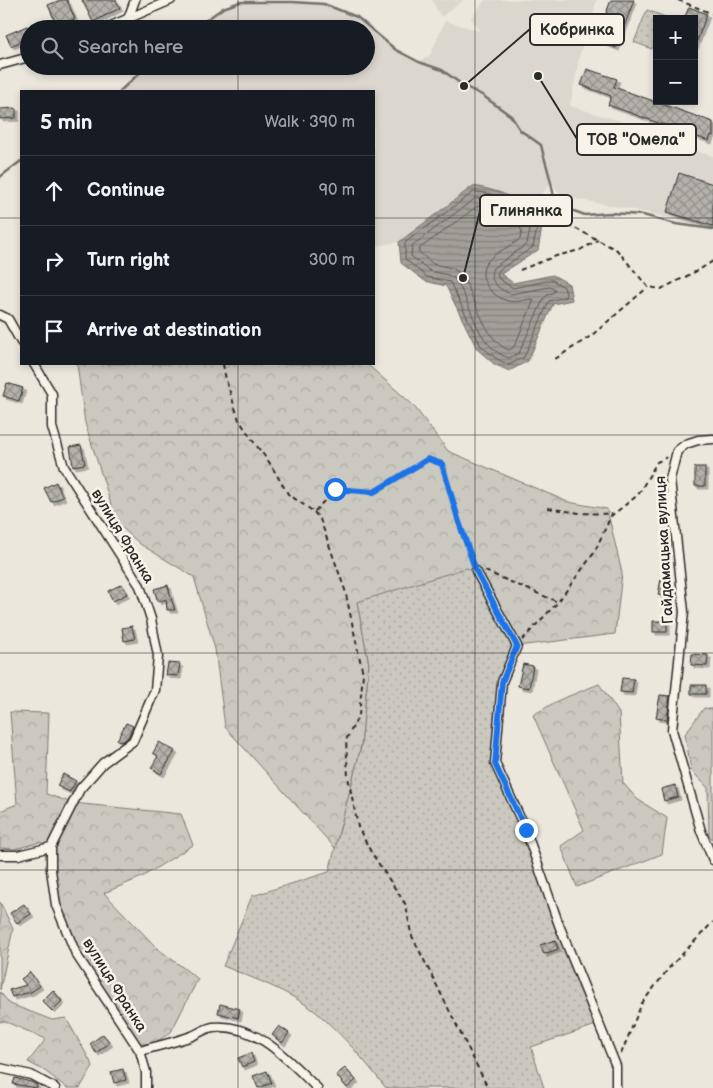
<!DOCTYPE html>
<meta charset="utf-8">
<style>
:root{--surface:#171b24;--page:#242831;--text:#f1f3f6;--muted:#9ea1a6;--line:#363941}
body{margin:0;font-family:"Balsamiq Sans",sans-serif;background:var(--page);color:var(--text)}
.controls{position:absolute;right:15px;top:15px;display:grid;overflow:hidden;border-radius:0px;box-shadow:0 2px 8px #0003}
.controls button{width:45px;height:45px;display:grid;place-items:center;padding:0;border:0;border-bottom:1px solid var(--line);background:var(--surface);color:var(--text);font:25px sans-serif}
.stop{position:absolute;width:15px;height:15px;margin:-11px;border:4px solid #1a73e8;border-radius:50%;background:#fff}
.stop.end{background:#1a73e8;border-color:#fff;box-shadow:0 1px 5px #0008}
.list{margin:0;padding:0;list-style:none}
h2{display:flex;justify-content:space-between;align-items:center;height:65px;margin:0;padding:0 20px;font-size:21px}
h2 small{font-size:16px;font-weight:400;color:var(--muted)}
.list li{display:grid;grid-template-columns:32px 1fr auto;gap:15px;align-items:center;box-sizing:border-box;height:70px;padding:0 20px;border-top:1px solid var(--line)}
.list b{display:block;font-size:19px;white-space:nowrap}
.list em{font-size:16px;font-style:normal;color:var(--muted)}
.icon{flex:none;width:28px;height:28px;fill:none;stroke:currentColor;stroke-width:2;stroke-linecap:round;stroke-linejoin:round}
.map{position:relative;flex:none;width:713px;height:1088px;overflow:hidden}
.search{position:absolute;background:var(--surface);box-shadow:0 2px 8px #0003;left:20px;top:20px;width:355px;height:55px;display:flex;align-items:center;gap:12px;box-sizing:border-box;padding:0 18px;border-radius:28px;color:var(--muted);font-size:19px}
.panel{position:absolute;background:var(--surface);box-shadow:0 2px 8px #0003;left:20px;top:90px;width:355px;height:275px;border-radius:0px}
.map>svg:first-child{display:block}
.built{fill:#dbd7ce}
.forest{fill:url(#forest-crowns);stroke:#7b7a75}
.park{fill:url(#park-dots);stroke:#7b7a75}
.water{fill:url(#water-rules);stroke:#72716c}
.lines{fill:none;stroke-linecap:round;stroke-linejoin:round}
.shore{stroke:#5b5957;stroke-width:1}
.stream{stroke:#72716c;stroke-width:2.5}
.building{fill:url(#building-cross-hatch);stroke:#2b2b2b;filter:url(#shadow)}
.minor-casing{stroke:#2b2b2b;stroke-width:11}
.path{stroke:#2b2b2b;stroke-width:2;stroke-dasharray:5 4;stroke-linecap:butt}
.minor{stroke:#f7f3e8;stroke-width:8}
.route{stroke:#1a73e8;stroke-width:6}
.grid{fill:none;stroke:#2b2b2b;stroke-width:1;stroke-opacity:0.55}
.labels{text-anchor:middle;stroke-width:5;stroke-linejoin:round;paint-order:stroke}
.street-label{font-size:15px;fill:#2b2b2b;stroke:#f7f3e8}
.leader{fill:none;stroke:#2b2b2b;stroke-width:2}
.callout-dot{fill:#2b2b2b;stroke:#f7f3e8;stroke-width:2}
.callout{fill:#f7f3e8;stroke:#2b2b2b;stroke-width:2}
.callout-label{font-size:16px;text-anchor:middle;font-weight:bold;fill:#2b2b2b}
</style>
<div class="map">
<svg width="713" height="1088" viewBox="0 0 713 1088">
<defs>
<pattern id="forest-crowns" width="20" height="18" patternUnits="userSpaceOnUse" patternTransform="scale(1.25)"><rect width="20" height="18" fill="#cbc8bf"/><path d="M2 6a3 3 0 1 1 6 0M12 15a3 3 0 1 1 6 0" fill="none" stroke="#aeaca4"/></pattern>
<pattern id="park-dots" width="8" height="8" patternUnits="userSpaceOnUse" patternTransform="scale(1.25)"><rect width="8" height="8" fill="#cbc8bf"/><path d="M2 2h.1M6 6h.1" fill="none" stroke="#aeaca4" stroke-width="1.8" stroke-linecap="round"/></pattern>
<pattern id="water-rules" width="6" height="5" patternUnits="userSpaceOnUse" patternTransform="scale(1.25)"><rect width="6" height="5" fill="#a29f98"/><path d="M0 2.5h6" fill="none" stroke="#84827c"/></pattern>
<pattern id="building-cross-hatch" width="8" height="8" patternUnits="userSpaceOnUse" patternTransform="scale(1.25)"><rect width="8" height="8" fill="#b5b2ab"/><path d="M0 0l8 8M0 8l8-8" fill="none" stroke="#93918b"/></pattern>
<filter id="shadow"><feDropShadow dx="3" dy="3" stdDeviation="0" flood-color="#0004"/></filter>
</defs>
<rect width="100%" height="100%" fill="#ebe7dd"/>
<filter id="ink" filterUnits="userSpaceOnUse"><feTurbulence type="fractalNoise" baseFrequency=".02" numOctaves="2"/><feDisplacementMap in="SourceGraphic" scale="10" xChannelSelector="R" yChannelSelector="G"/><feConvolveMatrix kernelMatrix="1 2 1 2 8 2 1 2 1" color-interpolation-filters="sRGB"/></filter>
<g filter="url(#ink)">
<path class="built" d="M432,0H464L441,17Z
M485,0H597L580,54L570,106L640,127L670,144L713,156V231L650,213L560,196L552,181L530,209L509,196L493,189L450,202L399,242L374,246V91H120L147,66H366V29H197L202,23L223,8L240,2H292L324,4L357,17L396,50L419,62L430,55L445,21L480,31L471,18Z"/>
<path class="forest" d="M77,364H367L413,405L448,451L568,502L607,509L622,573L615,634L517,646L357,602L369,664L361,747L335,848L225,727L215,649L194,577L140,544L117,523L85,423Z
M599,684L619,713L623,783L637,799L667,818L662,854L577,887L561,846L584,830L533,715L559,700Z
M704,708L713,709V840L709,835L708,788L691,770L685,734Z
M10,712L49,713L46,794L73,803L181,814L193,845L142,877L104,893L157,948L198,979L171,1032L155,1043L141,1044L81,954L54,890L51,847L40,842L15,849L0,848V811L17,804Z
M0,902L13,929L0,990Z
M0,992L10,1004L52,1020L66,1018L93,1066L80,1088H67L45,1071L28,1062L46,1039L4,1021L0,1022Z"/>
<path class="park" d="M647,10L665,17L664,19H657V38L652,49L634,42Z
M466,568L476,571L517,646L502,682L495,763L599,1024L531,1047L544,1088H386C365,1061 342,1034 316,1012C291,992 253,978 223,966L252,896L329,872L361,747L369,664L357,602Z"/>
<path class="water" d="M473,186C507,192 522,199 542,227L538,250L501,274L513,283L553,275L569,284L572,300L553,304L528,361L509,371L494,364L477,349L446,286L425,281L401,263L399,242Z"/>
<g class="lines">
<path class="shore" d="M474,192C500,192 522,207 537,228L533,247L499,270L497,274L499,279L513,288L552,280L564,287L566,294L565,297L549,301L524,357L509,365L497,359L481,346L450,282L427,277L405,259V243Z
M476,198C498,201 518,211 530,230L527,244L493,268C487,281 500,290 511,294L550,287L555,290L554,292L547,295L543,300L519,353L509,358C475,347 473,303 454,278L448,275L430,271L411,256L412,246Z
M478,206C495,208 513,216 522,231L520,239C510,247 495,252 487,262C475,278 492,297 508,301C515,303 524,300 531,299L534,300L514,347L509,350C484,341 475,295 461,274L452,268L433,264L419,252V249L423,246Z"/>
<path class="stream" d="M197,29L202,23L223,8L240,2H292L324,4L357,17L396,50L419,62L442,70L464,86L482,95L511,116L520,130L541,145C545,163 552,180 554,199L571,210L585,215L610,213L643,215L676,224L713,229
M120,91L147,66
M0,177L21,161"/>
</g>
<path class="building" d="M60,0H67L75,19L57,26L48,5Z
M82,0H116L120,8L93,22Z
M611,0H634L616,48L596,40Z
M689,7L707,14L695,46L694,19H684Z
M27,26L29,30V38L11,46L6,35Z
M587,69L617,79L614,87L713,122V136L711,135L709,141L608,105L611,96L581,85Z
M16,108V118L0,119V109Z
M679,173L713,184V226L667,212Z
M7,383L23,388L19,401L3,396Z
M81,445L85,464L73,466L70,447Z
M695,467H705V486H695Z
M56,482L63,497L51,502L44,488Z
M661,579L671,581L668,597L658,595Z
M122,584L127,594L113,601L108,591Z
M168,585L171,598L175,610H167L166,599L158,602L154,589Z
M653,621H667V632H653Z
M132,626L135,639L124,641L122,628Z
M692,654L708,655L707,666L691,665Z
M168,663L180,664L178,676L166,675Z
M523,664L533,666L529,688L518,686Z
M622,678L634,679L632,693L620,692Z
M691,685H706V694H691Z
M660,695L670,696L667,720L656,718Z
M126,723L133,726L128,737L122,742L117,740Z
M159,742L175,751L161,774L151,768L158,756L153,753Z
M63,774L76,781L70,792L57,786Z
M675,785L678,797L664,801L661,789Z
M24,904L31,914L17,923L10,913Z
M555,940L558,949L544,954L540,945Z
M30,972L40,986L31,992L12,997L9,990L26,985L21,979Z
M53,990L62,1001L52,1011L42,1001Z
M220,1004L240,1009L238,1018L218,1013Z
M279,1026L289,1033L282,1043L272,1035Z
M103,1034L110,1043L96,1053L90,1044Z
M251,1053L254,1062L242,1067L238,1058Z
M345,1068L356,1080L347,1088L336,1075Z
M123,1069L126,1080L114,1083L111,1072Z
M267,1071L272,1083L258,1088L253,1076Z
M15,1078L31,1082L37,1085V1088L13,1084Z"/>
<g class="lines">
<defs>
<path id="minor" d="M128,19L135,0
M104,29L171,0
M0,65L29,57
M0,315L8,319L21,342
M34,364L52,394V427L64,467L140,586L151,619L158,656L155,690L133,741L103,763L80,789L51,847V870L56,905L76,954L140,1051C157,1046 175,1042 192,1036C199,1033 206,1028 213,1027C257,1023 289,1061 317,1088
M713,439L698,440L686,444L677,451L670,479L684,612L672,730L701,831L713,860
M476,571L517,646L502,682L495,763L526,831L559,925L616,1066V1088
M0,855H18L51,847
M140,1051L146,1072V1088
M0,1068L31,1075L55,1088"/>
</defs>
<use href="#minor" class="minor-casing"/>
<path class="path" d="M678,0L713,14
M542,199L567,224L617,250L648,287L661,289L699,270L713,261
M520,270L556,256L580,250L598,240
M555,359L591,336L648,287
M223,364L226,380L239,420L253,441L269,462L288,494L314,512L335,489L375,492L428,459L442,464L459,522L474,564
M548,508L579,513L612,514
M314,512L320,519L345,590L363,674L359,715L346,740L348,777L358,827L371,852L406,905L411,934L488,1088
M485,571L558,602
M522,640L558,602L594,553L611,516L638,495L657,462L667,457
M621,1054L642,1003L669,968L713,922"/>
<use href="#minor" class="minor"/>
</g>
</g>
<g class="lines" filter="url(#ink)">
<path class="route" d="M335,489L374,492L428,459L442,464L459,522L476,571L517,646L502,682L495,764L526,830"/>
</g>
<path class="grid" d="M238,0V29M475,0V1088M238,66V91M0,218H21M374,218H713M238,364V1088M0,435H713M0,653H713M0,870H713"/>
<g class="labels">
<g class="street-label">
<text transform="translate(123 536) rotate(59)" y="5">вулиця Франка</text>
<text transform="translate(664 550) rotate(-93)" y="5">Гайдамацька вулиця</text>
<text transform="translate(115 985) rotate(58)" y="5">вулиця Франка</text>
</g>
</g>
<path class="leader" d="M464 86L530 29M538 76L577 139M463 278L480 211"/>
<g class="callout-dot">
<circle cx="464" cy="86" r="5"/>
<circle cx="538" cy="76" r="5"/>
<circle cx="463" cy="278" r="5"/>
</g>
<g class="callout">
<rect x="530" y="14" width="94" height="31" rx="5"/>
<rect x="577" y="124" width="119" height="31" rx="5"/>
<rect x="480" y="195" width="92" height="31" rx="5"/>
</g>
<g class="callout-label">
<text x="577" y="35">Кобринка</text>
<text x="636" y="145">ТОВ "Омела"</text>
<text x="526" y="216">Глинянка</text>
</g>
</svg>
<div class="controls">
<button>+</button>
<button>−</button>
</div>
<div class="stop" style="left:335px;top:489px"></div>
<div class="stop end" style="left:526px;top:830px"></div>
<div class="search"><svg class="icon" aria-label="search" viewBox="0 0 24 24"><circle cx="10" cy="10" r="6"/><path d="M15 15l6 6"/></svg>Search here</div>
<section class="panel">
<h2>5 min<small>Walk · 390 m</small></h2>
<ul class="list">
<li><svg class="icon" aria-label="ahead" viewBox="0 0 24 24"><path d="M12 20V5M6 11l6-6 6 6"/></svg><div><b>Continue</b></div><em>90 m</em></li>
<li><svg class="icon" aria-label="right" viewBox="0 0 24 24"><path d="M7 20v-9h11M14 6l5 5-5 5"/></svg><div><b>Turn right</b></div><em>300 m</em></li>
<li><svg class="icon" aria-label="arrive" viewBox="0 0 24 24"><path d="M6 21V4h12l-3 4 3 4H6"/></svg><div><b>Arrive at destination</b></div></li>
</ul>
</section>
</div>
